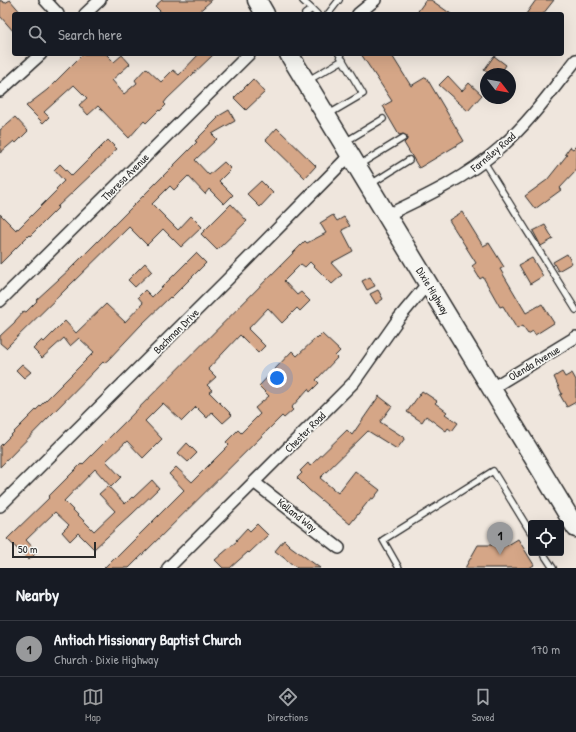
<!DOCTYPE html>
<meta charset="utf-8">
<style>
:root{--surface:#171b24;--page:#20242c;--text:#f1f3f6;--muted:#9ea1a6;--line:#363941;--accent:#98999b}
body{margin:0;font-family:"Patrick Hand",sans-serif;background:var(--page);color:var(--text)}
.controls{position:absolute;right:12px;bottom:12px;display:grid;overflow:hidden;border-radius:4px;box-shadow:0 4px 16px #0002}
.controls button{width:36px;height:36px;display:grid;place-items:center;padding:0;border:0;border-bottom:1px solid var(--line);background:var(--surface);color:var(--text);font:20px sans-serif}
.compass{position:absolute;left:480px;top:68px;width:36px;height:36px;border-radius:50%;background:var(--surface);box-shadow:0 4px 16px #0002;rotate:121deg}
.scale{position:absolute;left:12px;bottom:10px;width:84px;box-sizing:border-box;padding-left:4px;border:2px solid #2b2b2b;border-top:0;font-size:11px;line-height:14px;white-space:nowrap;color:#2b2b2b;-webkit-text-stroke:3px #f6f6f2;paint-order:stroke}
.you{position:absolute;left:277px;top:378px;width:14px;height:14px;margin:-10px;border:3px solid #fff;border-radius:50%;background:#1a73e8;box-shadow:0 0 0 6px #1a73e833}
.badge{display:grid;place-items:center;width:26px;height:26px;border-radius:50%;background:var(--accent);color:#111;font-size:13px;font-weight:700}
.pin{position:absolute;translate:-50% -33px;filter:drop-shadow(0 1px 2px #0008)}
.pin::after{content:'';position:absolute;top:21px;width:14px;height:12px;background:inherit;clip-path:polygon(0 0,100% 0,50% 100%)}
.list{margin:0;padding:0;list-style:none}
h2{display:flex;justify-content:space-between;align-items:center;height:52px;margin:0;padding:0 16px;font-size:17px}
h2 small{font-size:13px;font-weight:400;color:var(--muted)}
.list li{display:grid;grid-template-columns:26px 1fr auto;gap:12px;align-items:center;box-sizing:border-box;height:56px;padding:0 16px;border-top:1px solid var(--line)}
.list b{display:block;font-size:15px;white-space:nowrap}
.list p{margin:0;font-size:13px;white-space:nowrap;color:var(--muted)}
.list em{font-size:13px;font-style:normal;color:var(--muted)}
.icon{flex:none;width:22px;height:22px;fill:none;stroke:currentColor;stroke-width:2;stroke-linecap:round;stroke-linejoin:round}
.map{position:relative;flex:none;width:576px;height:568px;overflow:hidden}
.search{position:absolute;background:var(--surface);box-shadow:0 4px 16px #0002;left:12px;right:12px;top:12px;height:44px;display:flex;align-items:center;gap:10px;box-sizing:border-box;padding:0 14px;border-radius:4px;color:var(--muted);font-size:15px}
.sheet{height:108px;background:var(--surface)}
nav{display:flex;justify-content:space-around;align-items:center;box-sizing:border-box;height:56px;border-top:1px solid var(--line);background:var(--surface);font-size:11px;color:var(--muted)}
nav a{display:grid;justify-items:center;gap:2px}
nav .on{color:var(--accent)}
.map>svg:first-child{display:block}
.building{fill:#d5a687;stroke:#2b2b2b}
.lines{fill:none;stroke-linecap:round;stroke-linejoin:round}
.service-casing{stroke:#2b2b2b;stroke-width:8}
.minor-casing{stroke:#2b2b2b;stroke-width:14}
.primary-casing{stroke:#2b2b2b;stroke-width:21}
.service{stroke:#f6f6f2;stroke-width:5.5}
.minor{stroke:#f6f6f2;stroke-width:11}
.primary{stroke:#f6f6f2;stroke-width:18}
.labels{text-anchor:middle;stroke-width:3.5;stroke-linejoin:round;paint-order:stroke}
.street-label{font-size:11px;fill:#2b2b2b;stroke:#f6f6f2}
</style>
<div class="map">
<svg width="576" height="568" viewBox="0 0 576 568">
<rect width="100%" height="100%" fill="#efe6dd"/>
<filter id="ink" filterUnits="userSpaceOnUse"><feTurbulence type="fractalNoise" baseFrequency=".025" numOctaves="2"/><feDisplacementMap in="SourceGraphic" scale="8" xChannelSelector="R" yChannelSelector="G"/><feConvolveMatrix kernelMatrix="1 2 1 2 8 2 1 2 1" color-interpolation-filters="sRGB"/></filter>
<g filter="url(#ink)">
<path class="building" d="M0,0L5,3L10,0L22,14H14V32L0,16Z
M162,0H212L196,14H163L155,6Z
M426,0H431L451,14H416Z
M536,0H554L543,14H526Z
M83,54H106L114,62L122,55L130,64L112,80L124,94L137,83L135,80L146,68L161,82L173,70L179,75L199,54H214L167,99L164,103L166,105L160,111L159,110L146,123L144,121L129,138L98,106L88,115L79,105L87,98L74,85L44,112L49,117L43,123L26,106L47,90Z
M361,54H391L411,86L426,77L464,141L419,168L404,143L407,140V136L403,134L399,135L385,111H386L383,106L392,101Z
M494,56L506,65L500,74H490L484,70Z
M448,76L462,91L469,83L482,95L468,111L439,85Z
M253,79L265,92L246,110L234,98Z
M229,110L235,121L212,134L217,139L195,160L209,175L224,162L231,169L219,181L233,195L224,204L209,189L205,194L188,176L174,190L170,186L152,204L178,230L191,216L202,227L181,247L163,229L147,245L129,227L6,348L0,343V336L15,322V321L24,311L26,312L37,301L36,300L70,269L197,142L195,141L218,118L217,117Z
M15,117L28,131L16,143L14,141L0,153V130Z
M277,128L316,166L305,178L266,140Z
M108,140L117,149L112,153L113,154L57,207L58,208L30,236L29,235L0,264V214L16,230L17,228L18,229L57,190L56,189L64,181L54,170L60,164L72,176Z
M576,146V171L559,189L561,190L535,209L525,196L547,180L567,155L565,154L570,147L573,149Z
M261,181L273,193L260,207L247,194Z
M231,204L247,221L217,250L201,234Z
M462,212L483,246L489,243L504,267L500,269L526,313L542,304L554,323L535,335L533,331L528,334L522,326L517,329L503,306L500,307L483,277L480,279L472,266L476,263L449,220Z
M333,215L337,221L344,217L350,226L342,230L353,251L331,263L342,275L332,284L310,262L305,267L301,264L284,281L297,295L301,292L310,301L300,311L297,308L282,323L268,308L248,329L265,346L258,353L240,335L208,369L216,377L207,385L212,390L209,392L232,415L223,423L212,412L207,418L196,407L182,421L163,403L145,421L162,439L143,458L127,441L106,461L121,477L111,487L95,469L64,501L94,531L115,511L99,494L108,486L125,504L132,497L133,498L152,480L159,488L132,514L94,549L78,533L70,541L62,532L69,525L55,512L26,540L37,552L29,560L7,539L12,534L49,498L48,497L81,464L82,465L103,444L305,241L307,243L326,233L320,223Z
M545,225L553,239L541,246L533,231Z
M196,253L206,263L171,298L170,297L141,325L108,360L104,363L103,362L0,467V446L94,352L79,338L70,346L64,338L42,358L33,349L42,340L44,342L65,321L76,333L106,304L125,322L143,303L138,297L145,290L152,297Z
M567,254L572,263L558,271L553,262Z
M532,258L543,276L530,284L519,265Z
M145,263L152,271L135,287L128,280Z
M370,277L375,286L367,290L362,281Z
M378,290L383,299L376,304L370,294Z
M322,334L340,351L335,356L337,358L316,380L319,383L310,392L308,389L291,408L293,410L284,418L282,416L129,568H104L115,557L116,558L184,490L169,474L176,467L192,482L229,445L226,442L238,430L241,433L260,414L255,408L269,396L259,386L292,351L297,356L316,338L317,339Z
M22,364L31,372L24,378L16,370Z
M562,372L565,377L572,373L576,380V402L567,407L560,395L562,394L554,377Z
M422,391L437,401L435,403L447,412L445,414L458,423L452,431L448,428L446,431L426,416L422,422L407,412Z
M379,396L392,406L380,422L405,438L397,449L368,431L320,478L338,493L355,471L380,490L373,499L371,498L350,524L309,490L297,478L302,473L300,471L308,463L310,466L347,430L352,435Z
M187,443L197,453L188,462L178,453Z
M257,524L268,535L249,553L248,552L230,568H223L215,560L237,541L236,540L247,528L250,531Z
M518,539L534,565L529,568H465L478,545H508Z
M284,540L290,546L320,568H297L275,551Z"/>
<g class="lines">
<defs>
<path id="service" d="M303,1L312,9
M305,14L312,9L317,14
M328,14L339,0
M307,81L343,60
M329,114L363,94L339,54
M345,142L383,119
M484,162L576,310
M359,165L403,138
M371,184L409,160
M543,553L553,568
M399,568L383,540L493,471L531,533"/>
<path id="minor" d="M45,0L58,14
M85,14L100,0
M358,14L375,0
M0,91L41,54
M387,215C427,196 467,177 500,148C529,123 552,90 576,60
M0,301L249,54
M492,388L576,337
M255,483L339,548
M0,506L227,280L350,155
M168,568L354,382L399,318L428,283"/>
<path id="primary" d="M257,0L265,14
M289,54L576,528"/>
</defs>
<use href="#service" class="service-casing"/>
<use href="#minor" class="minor-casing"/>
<use href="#primary" class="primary-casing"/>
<use href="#service" class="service"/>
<use href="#minor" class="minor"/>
<use href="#primary" class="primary"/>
</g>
</g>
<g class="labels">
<g class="street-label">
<text transform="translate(493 152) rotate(-40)" y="4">Farnsley Road</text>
<text transform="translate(125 177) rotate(-45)" y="4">Theresa Avenue</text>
<text transform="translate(433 291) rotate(59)" y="4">Dixie Highway</text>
<text transform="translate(176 331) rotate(-45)" y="4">Bachman Drive</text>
<text transform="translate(534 363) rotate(-31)" y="4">Olenda Avenue</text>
<text transform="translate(305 432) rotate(-45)" y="4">Chester Road</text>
<text transform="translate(297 515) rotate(38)" y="4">Kelland Way</text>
</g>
</g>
</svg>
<div class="controls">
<button><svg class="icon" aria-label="locate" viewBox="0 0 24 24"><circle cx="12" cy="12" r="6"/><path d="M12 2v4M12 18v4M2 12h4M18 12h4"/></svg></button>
</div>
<svg class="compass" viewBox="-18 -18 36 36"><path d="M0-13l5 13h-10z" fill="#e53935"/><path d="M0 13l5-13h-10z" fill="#9ea1a6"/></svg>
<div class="scale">50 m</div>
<div class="you"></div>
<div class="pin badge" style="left:500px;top:555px">1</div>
<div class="search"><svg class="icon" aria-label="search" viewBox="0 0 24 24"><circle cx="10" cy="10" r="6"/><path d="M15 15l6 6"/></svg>Search here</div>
</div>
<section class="sheet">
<h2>Nearby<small></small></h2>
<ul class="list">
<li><span class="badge">1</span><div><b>Antioch Missionary Baptist Church</b><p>Church · Dixie Highway</p></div><em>170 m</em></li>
</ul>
</section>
<nav>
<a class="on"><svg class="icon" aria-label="map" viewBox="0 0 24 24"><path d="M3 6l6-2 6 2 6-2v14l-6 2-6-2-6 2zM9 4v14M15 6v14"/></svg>Map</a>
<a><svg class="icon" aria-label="directions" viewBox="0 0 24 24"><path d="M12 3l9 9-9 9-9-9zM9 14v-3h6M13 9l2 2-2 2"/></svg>Directions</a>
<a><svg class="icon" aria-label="saved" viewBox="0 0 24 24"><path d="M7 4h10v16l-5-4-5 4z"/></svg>Saved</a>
</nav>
